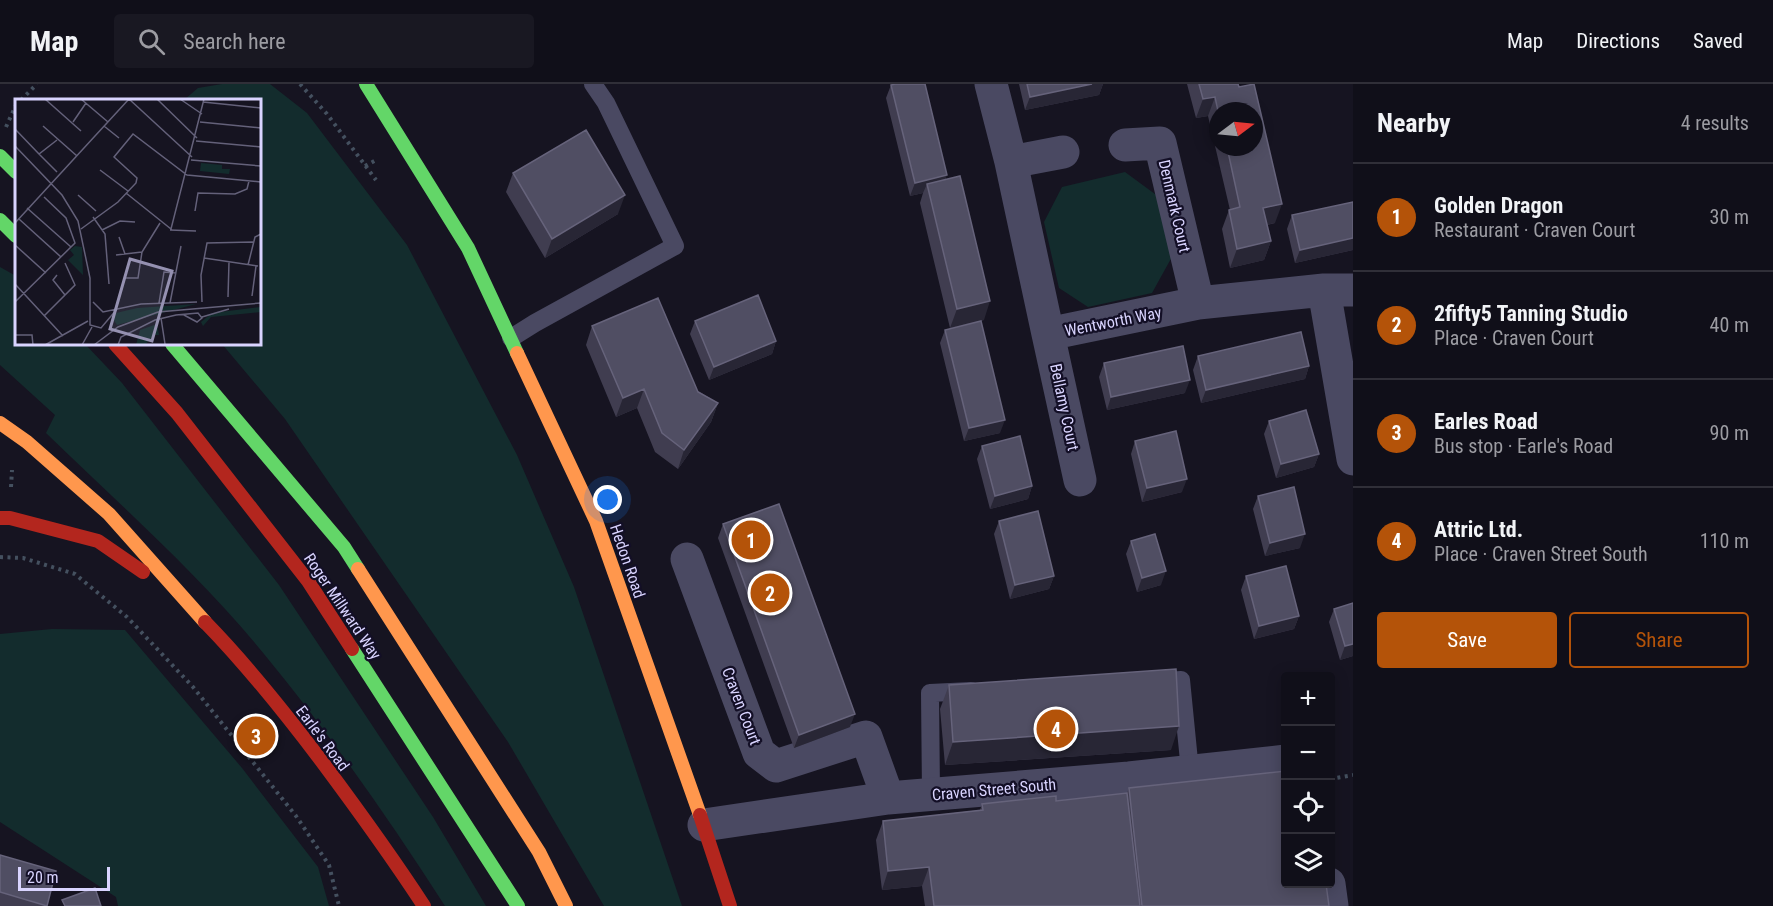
<!DOCTYPE html>
<meta charset="utf-8">
<style>
:root{--surface:#100f19;--page:#191822;--text:#f1f3f6;--muted:#9c9ca2;--line:#302f38;--accent:#b45309}
body{margin:0;font-family:"Roboto Condensed",sans-serif;background:var(--page);color:var(--text)}
.controls{position:absolute;right:18px;bottom:18px;display:grid;overflow:hidden;border-radius:6px;box-shadow:0 3px 15px #0003}
.controls button{width:54px;height:54px;display:grid;place-items:center;padding:0;border:0;border-bottom:2px solid var(--line);background:var(--surface);color:var(--text);font:30px sans-serif}
.compass{position:absolute;left:1209px;top:18px;width:54px;height:54px;border-radius:50%;background:var(--surface);box-shadow:0 3px 15px #0003;rotate:74deg}
.scale{position:absolute;left:18px;bottom:15px;width:92px;box-sizing:border-box;padding-left:6px;border:3px solid #d9d4ff;border-top:0;font-size:16px;line-height:21px;white-space:nowrap;color:#d9d4ff;-webkit-text-stroke:4px #130f26;paint-order:stroke}
.you{position:absolute;left:608px;top:416px;width:21px;height:21px;margin:-15px;border:4px solid #fff;border-radius:50%;background:#1a73e8;box-shadow:0 0 0 9px #1a73e833}
.badge{display:grid;place-items:center;width:39px;height:39px;border-radius:50%;background:var(--accent);color:#fff;font-size:20px;font-weight:700}
.pin{position:absolute;translate:-50% -50%;border:3px solid #fff;box-shadow:0 2px 6px #0006}
.list{margin:0;padding:0;list-style:none}
h2{display:flex;justify-content:space-between;align-items:center;height:78px;margin:0;padding:0 24px;font-size:26px}
h2 small{font-size:20px;font-weight:400;color:var(--muted)}
.list li{display:grid;grid-template-columns:39px 1fr auto;gap:18px;align-items:center;box-sizing:border-box;height:108px;padding:0 24px;border-top:2px solid var(--line)}
.list b{display:block;font-size:22px;white-space:nowrap}
.list p{margin:0;font-size:20px;white-space:nowrap;color:var(--muted)}
.list em{font-size:20px;font-style:normal;color:var(--muted)}
.actions{display:flex;gap:12px;padding:18px 24px}
.actions a{flex:1;padding:14px 0;border:2px solid var(--accent);border-radius:6px;text-align:center;font-size:21px;color:var(--accent)}
.actions .main{background:var(--accent);color:#fff}
.icon{flex:none;width:33px;height:33px;fill:none;stroke:currentColor;stroke-width:2;stroke-linecap:round;stroke-linejoin:round}
.map{position:relative;flex:none;width:1353px;height:822px;overflow:hidden}
header{display:flex;align-items:center;gap:36px;box-sizing:border-box;height:84px;padding:0 30px;background:var(--surface);border-bottom:2px solid var(--line)}
header strong{font-size:28px}
nav{display:flex;gap:33px;margin-inline-start:auto;font-size:21px}
.search{width:420px;height:54px;background:var(--page);display:flex;align-items:center;gap:15px;box-sizing:border-box;padding:0 21px;border-radius:6px;color:var(--muted);font-size:22px}
main{display:flex}
aside{flex:1;background:var(--surface)}
.map>svg:first-child{display:block}
.green{fill:#132c2d}
.lines{fill:none;stroke-linecap:round;stroke-linejoin:round}
.path{stroke:#44505f;stroke-width:4;stroke-dasharray:3 4.5;stroke-linecap:butt}
.lane{stroke:#4a4962;stroke-width:18}
.street{stroke:#4a4962;stroke-width:33}
.fast{stroke:#63d668;stroke-width:14}
.slow{stroke:#ff974d;stroke-width:14}
.jam{stroke:#b3261e;stroke-width:14}
.wall{fill:#403d50;fill-rule:evenodd}
.shaded-wall{fill:#282635}
.building{fill:#504e63;stroke:#66637b;stroke-width:1.5}
.labels{text-anchor:middle;stroke-width:4.5;stroke-linejoin:round;paint-order:stroke}
.street-label{font-size:16px;fill:#d9d4ff;stroke:#130f26}
.inset-road{fill:none;stroke:#64617a;stroke-width:1.5}
.view{fill:#9591b1;fill-opacity:0.15;stroke:#9591b1;stroke-width:3}
.inset-edge{fill:none;stroke:#d9d4ff;stroke-width:3}
</style>
<header>
<strong>Map</strong>
<div class="search"><svg class="icon" aria-label="search" viewBox="0 0 24 24"><circle cx="10" cy="10" r="6"/><path d="M15 15l6 6"/></svg>Search here</div>
<nav><a>Map</a><a>Directions</a><a>Saved</a></nav>
</header>
<main>
<div class="map">
<svg width="1353" height="822" viewBox="0 0 1353 822">
<rect width="100%" height="100%" fill="#161421"/>
<path class="green" d="M222,0H270L307,29L407,161L517,371L574,503L682,822H604L508,658L285,335L222,260H260V16H184L198,4Z
M1125,88L1159,113L1173,171L1152,209L1088,223L1059,204L1044,138L1062,103Z
M0,183L16,192V260H85L122,299L279,501L433,733L486,822H445C389,735 330,650 264,570C199,490 120,421 46,349L55,331L0,281Z
M52,545L125,546L242,684L318,783L329,822H118L116,813L0,738V550Z"/>
<g class="lines">
<path class="path" d="M300,0L327,30L376,96
M21,16L37,0
M6,43L16,21
M365,82L378,75
M11,403L12,386
M0,473L23,474L75,490L127,533L193,603L296,732L329,781L339,822
M1330,695L1353,691"/>
<path class="lane" d="M511,254L535,239L675,162L606,19L593,0
M1154,598L1181,596L1190,687
M931,710L930,609L971,607"/>
<path class="street" d="M991,0L1011,78L1048,250L1198,219L1324,206H1353
M1125,61L1160,59L1198,219
M1011,78L1063,68
M1324,206L1353,375
M1048,250L1080,396
M687,475L759,669L776,682L866,653L888,714
M704,741L888,714L1129,694L1286,677
M1329,800L1332,822"/>
<path class="fast" d="M366,0L468,164L517,269
M0,72L16,88
M0,136L16,152
M172,260L344,463L358,485
M352,565L518,822"/>
<path class="slow" d="M517,269L596,437L700,731
M0,339L27,358L109,430L205,538
M358,485L539,768L566,822"/>
<path class="jam" d="M115,260L177,329L308,497L352,565
M0,434H10L98,457L143,488
M205,538C248,582 286,630 323,679C358,726 392,773 424,822
M700,731L730,822"/>
</g>
<path class="wall" d="M1019,0H1103L1099,11L1025,26Z
M1187,0H1238L1275,139L1267,141L1271,157L1264,176L1230,184L1222,145L1229,126H1230L1208,32L1196,34ZM1218,27L1254,63H1218Z
M891,1L946,95L984,236L950,244L920,119L923,109L910,112L886,14Z
M513,89L618,130L545,174L506,108Z
M1353,118V166L1295,179L1287,145L1292,131Z
M695,237L776,257L772,270L709,296L690,250Z
M592,242L718,319L711,338L678,385L655,368L637,324L616,333L586,261Z
M945,246L1000,349L964,357L940,259Z
M1198,272L1309,282L1305,295L1201,319L1193,286Z
M1104,279L1185,309L1107,326L1099,293Z
M1269,337L1319,370L1314,383L1276,394L1264,350Z
M1135,357L1182,408L1142,418L1131,370Z
M982,362L1032,402L1028,415L990,425L977,375Z
M1258,412L1300,464L1265,472L1253,425Z
M999,437L1054,492L1049,505L1010,515L994,450Z
M723,440L850,643L794,664L718,454Z
M1131,457L1161,501L1137,508L1126,470Z
M1246,492L1299,532L1294,545L1254,555L1241,506Z
M1353,519V572L1340,576L1329,538L1334,525Z
M949,601L1171,666L945,681L940,625Z
M1129,704L1329,822H925L922,802L882,806L876,756L883,737L980,726L982,720L1056,717L1127,709Z
M0,771L46,822H0Z"/>
<path class="shaded-wall" d="M1092,0H1103L1099,11L1025,26L1030,13Z
M1215,13L1208,32L1196,34L1203,15Z
M947,91L942,104L927,100L923,109L910,112L915,99Z
M625,111L618,130L545,174L552,155Z
M1282,120L1275,139L1256,143L1263,124Z
M1353,154V166L1295,179L1300,166Z
M1271,157L1264,176L1230,184L1237,165Z
M990,217L984,236L950,244L957,225Z
M776,257L772,270L709,296L714,283Z
M1309,282L1305,295L1201,319L1206,306Z
M1190,296L1185,309L1107,326L1111,313Z
M644,305L637,324L616,333L623,314Z
M718,319L711,338L678,385L684,366Z
M1005,336L1000,349L964,357L969,344Z
M1319,370L1314,383L1276,394L1281,380Z
M1187,395L1182,408L1142,418L1147,404Z
M1032,402L1028,415L990,425L995,412Z
M1305,450L1300,464L1265,472L1270,459Z
M1166,487L1161,501L1137,508L1142,494Z
M1054,492L1049,505L1010,515L1015,501Z
M1299,532L1294,545L1254,555L1259,542Z
M1353,560V572L1340,576L1345,562Z
M855,630L850,643L794,664L799,651Z
M1179,642L1171,666L945,681L953,658Z
M929,783L922,802L882,806L888,787Z"/>
<path class="building" d="M895,0H925L947,91L915,99L891,1Z
M1027,0H1092L1030,13Z
M1199,0H1238L1239,3L1254,0L1282,120L1263,124L1271,157L1237,165L1229,126L1240,123L1227,63H1254V27H1218L1215,13L1203,15Z
M586,46L625,111L552,155L513,89Z
M960,92L990,217L957,225L927,100Z
M1353,118V154L1300,166L1292,131Z
M758,211L776,257L714,283L695,237Z
M658,214L698,308L718,319L684,366L662,349L644,305L623,314L592,242Z
M981,237L1005,336L969,344L945,246Z
M1301,248L1309,282L1206,306L1198,272Z
M1183,262L1190,296L1111,313L1104,279Z
M1306,326L1319,370L1281,380L1269,337Z
M1176,347L1187,395L1147,404L1135,357Z
M1020,352L1032,402L995,412L982,362Z
M1294,403L1305,450L1270,459L1258,412Z
M779,420L855,630L799,651L723,440Z
M1038,427L1054,492L1015,501L999,437Z
M1155,450L1166,487L1142,494L1131,457Z
M1286,482L1299,532L1259,542L1246,492Z
M1353,519V560L1345,562L1334,525Z
M1176,585L1179,642L953,658L949,601Z
M1286,687V800H1326L1329,822H1142L1129,704Z
M1127,709L1140,822H934L929,783L888,787L883,737L983,726L982,720L1056,712V717Z
M0,771L56,787L47,822L0,808Z
M95,804L101,822H65L62,816Z"/>
<g class="labels">
<g class="street-label">
<text transform="translate(1175 122) rotate(77)" y="6">Denmark Court</text>
<text transform="translate(1113 237) rotate(-11)" y="6">Wentworth Way</text>
<text transform="translate(1065 323) rotate(78)" y="6">Bellamy Court</text>
<text transform="translate(628 477) rotate(71)" y="6">Hedon Road</text>
<text transform="translate(343 522) rotate(56)" y="6">Roger Millward Way</text>
<text transform="translate(742 622) rotate(69)" y="6">Craven Court</text>
<text transform="translate(323 654) rotate(53)" y="6">Earle's Road</text>
<text transform="translate(994 705) rotate(-5)" y="6">Craven Street South</text>
</g>
</g>
<g transform="translate(15 15)">
<rect width="246" height="246" fill="#161421"/>
<path d="M186,64L207,66V70H215L214,75L185,72ZM60,147L67,148L68,176L53,161L59,156L55,151ZM181,205L102,226L98,220L101,214L122,209ZM246,208V213L196,218L188,227L186,223L197,214ZM142,225L144,236H139L130,246H121L125,231Z" fill="#132c2d"/>
<path class="inset-road" d="M30,0L66,32M66,0L93,23M114,0L177,58M142,0L182,39M165,0L187,15M188,3L246,9M58,23L71,4M185,23L246,29M28,27L62,57M89,27L104,39M0,30L24,55L42,41M181,42L246,48M0,47L47,96L63,122L75,179V226L86,229L102,210M24,55L42,73M176,61L246,67M85,71L113,92M111,94L156,130L189,0M63,96L81,112M12,109L56,148M180,112L183,94L220,95L232,90L234,82M78,118L90,135L94,185M4,120L46,158M0,124L114,0M66,130L103,103L121,84L122,79L99,58L118,35L172,76L246,83M87,131L105,122L120,123M155,131L181,132M104,138L110,155M0,146L31,174M101,156L127,153M189,159L243,167M233,166L240,138L246,135M42,176L38,181L50,196M109,179H123L127,153L145,124M0,185L48,237M237,197L241,167M213,198L214,163M0,203L60,144L51,119L29,98M78,203L88,213L126,205L182,203M187,203L186,176L192,144L238,143M144,204L149,173L161,174M155,204L166,147M29,217L60,186L50,164M187,218L214,210M146,219L150,245M0,236H17L18,246M30,246L73,222M67,246L77,228M79,246L103,228L143,213L246,204M103,246L106,238L140,221L161,216L183,214L187,219L182,223L169,216"/>
<path class="view" d="M115,160L157,172L137,242L95,230Z"/>
<rect width="246" height="246" class="inset-edge"/>
</g>
</svg>
<div class="controls">
<button>+</button>
<button>−</button>
<button><svg class="icon" aria-label="locate" viewBox="0 0 24 24"><circle cx="12" cy="12" r="6"/><path d="M12 2v4M12 18v4M2 12h4M18 12h4"/></svg></button>
<button><svg class="icon" aria-label="layers" viewBox="0 0 24 24"><path d="M12 4l9 5-9 5-9-5zM3 14l9 5 9-5"/></svg></button>
</div>
<svg class="compass" viewBox="-18 -18 36 36"><path d="M0-13l5 13h-10z" fill="#e53935"/><path d="M0 13l5-13h-10z" fill="#9c9ca2"/></svg>
<div class="scale">20 m</div>
<div class="you"></div>
<div class="pin badge" style="left:751px;top:456px">1</div>
<div class="pin badge" style="left:770px;top:509px">2</div>
<div class="pin badge" style="left:256px;top:652px">3</div>
<div class="pin badge" style="left:1056px;top:645px">4</div>
</div>
<aside>
<h2>Nearby<small>4 results</small></h2>
<ul class="list">
<li><span class="badge">1</span><div><b>Golden Dragon</b><p>Restaurant · Craven Court</p></div><em>30 m</em></li>
<li><span class="badge">2</span><div><b>2fifty5 Tanning Studio</b><p>Place · Craven Court</p></div><em>40 m</em></li>
<li><span class="badge">3</span><div><b>Earles Road</b><p>Bus stop · Earle's Road</p></div><em>90 m</em></li>
<li><span class="badge">4</span><div><b>Attric Ltd.</b><p>Place · Craven Street South</p></div><em>110 m</em></li>
</ul>
<div class="actions"><a class="main">Save</a><a>Share</a></div>
</aside>
</main>
